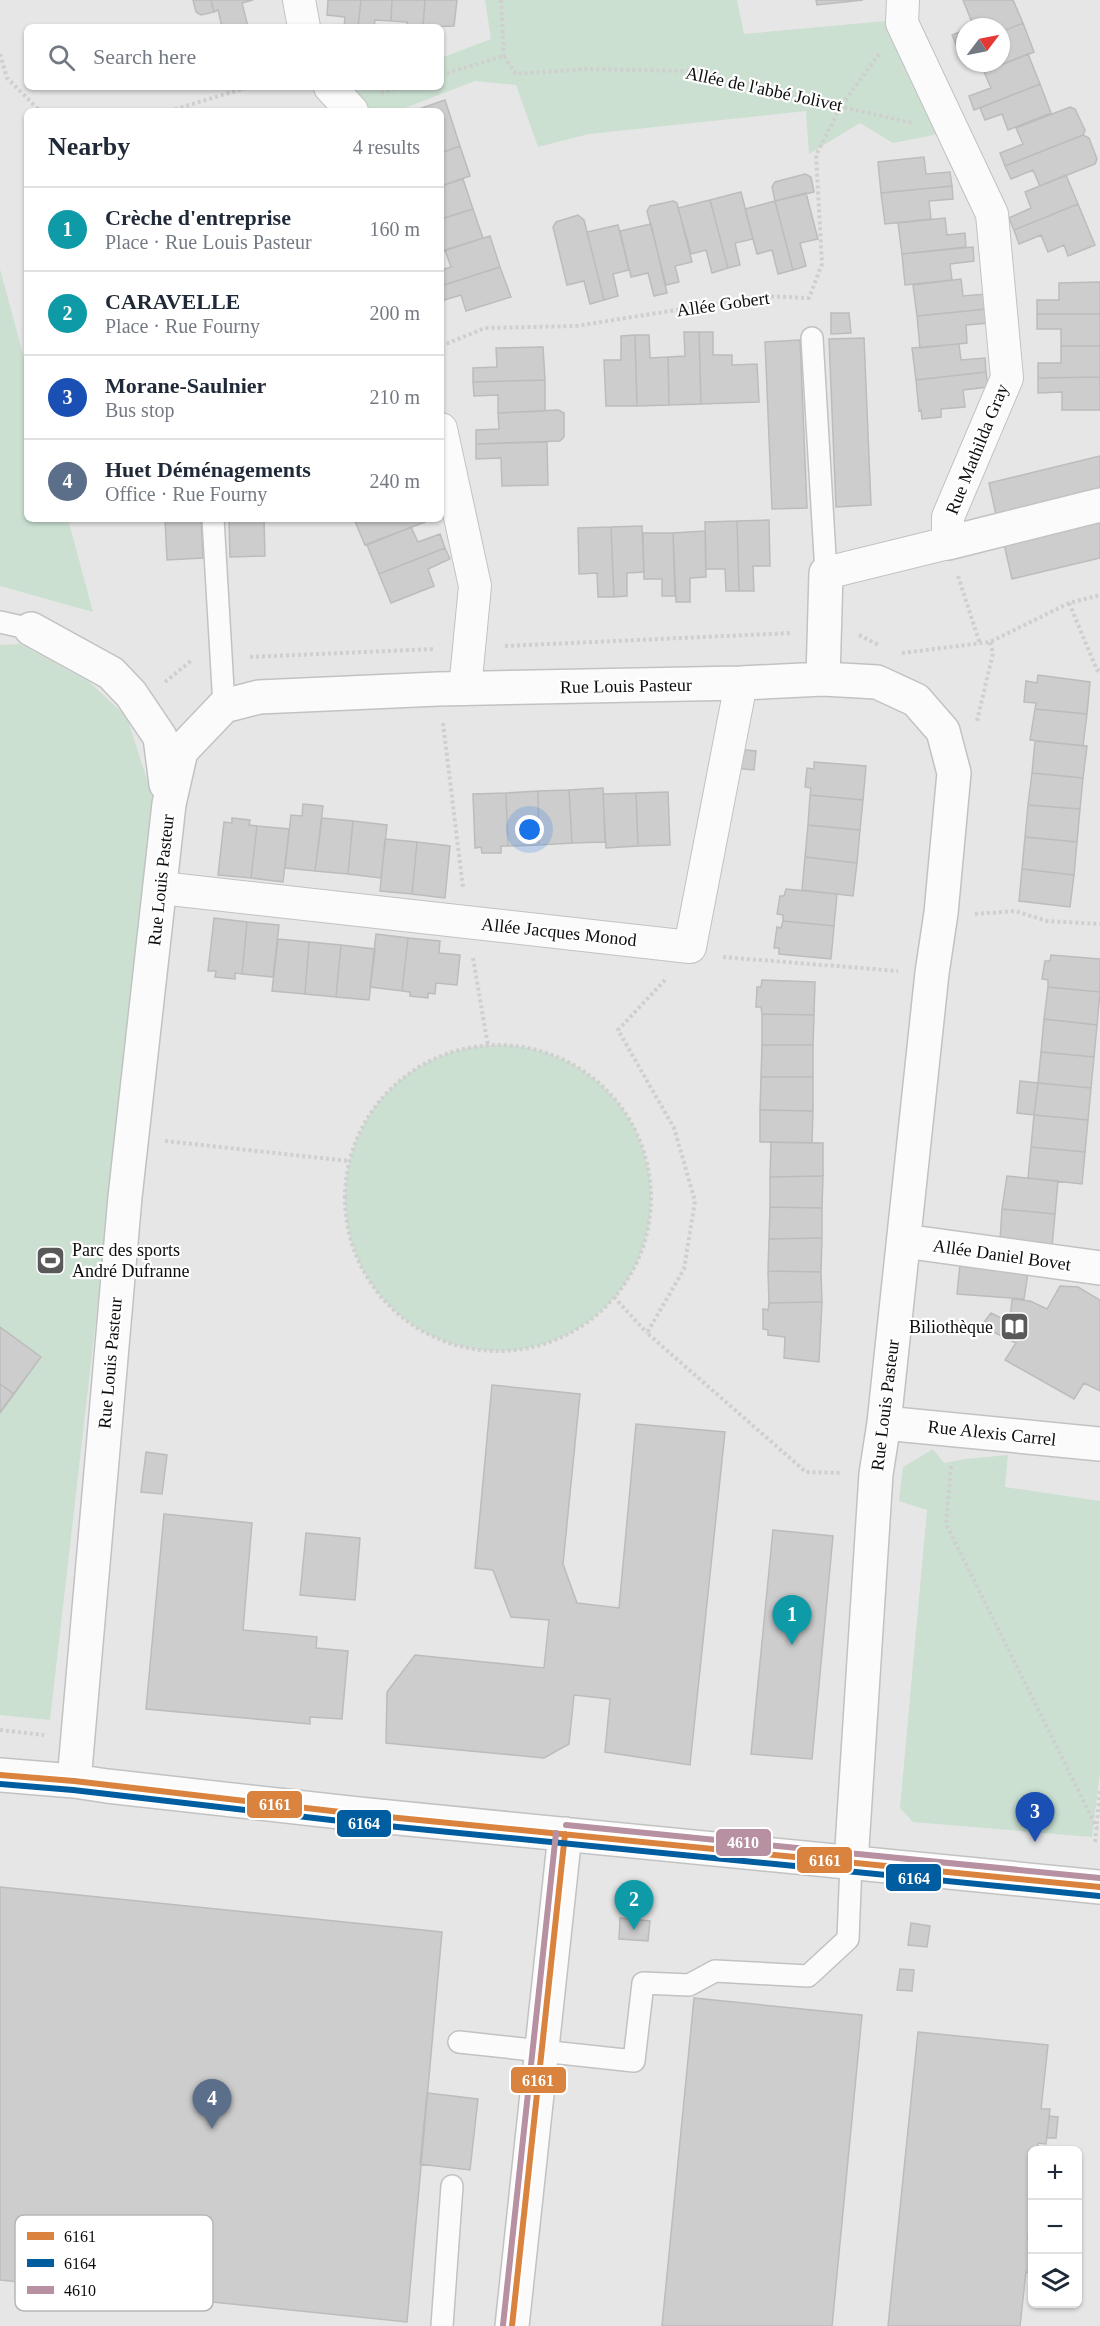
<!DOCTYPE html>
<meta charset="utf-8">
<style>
:root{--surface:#fff;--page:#f6f6f7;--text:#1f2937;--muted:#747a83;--line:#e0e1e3;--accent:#ea580c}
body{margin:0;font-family:"Times New Roman",serif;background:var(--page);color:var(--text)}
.controls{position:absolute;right:18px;bottom:18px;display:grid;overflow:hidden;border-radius:9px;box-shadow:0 2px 4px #0004}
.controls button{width:54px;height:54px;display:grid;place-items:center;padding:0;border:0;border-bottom:2px solid var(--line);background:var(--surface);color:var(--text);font:30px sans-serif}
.compass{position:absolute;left:956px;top:18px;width:54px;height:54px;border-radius:50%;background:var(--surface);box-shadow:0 2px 4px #0004;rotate:58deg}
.you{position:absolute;left:530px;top:830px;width:21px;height:21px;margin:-15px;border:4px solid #fff;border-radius:50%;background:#1a73e8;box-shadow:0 0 0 9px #1a73e833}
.badge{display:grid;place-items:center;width:39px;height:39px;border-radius:50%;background:var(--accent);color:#fff;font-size:20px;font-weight:700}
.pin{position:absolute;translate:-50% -50px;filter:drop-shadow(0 2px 3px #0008)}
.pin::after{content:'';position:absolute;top:32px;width:21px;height:18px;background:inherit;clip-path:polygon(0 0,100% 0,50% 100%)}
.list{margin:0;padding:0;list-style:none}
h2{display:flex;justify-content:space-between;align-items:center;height:78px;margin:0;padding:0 24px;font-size:26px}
h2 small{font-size:20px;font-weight:400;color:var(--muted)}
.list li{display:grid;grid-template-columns:39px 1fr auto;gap:18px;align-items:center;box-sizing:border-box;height:84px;padding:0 24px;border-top:2px solid var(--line)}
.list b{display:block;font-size:22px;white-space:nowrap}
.list p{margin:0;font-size:20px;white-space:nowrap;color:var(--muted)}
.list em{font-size:20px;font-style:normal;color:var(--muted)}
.icon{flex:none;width:33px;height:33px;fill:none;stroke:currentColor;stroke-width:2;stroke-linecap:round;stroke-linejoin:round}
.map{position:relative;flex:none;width:1100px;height:2326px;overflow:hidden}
.search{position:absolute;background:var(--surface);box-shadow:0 2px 4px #0004;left:24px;top:24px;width:420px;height:66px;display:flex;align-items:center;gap:15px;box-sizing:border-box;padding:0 21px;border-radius:9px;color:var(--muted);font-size:22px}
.panel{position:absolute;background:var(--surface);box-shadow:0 2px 4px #0004;left:24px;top:108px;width:420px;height:414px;border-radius:9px}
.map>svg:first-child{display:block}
.green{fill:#cbe0d1}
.building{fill:#cdcdcd;stroke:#bcbcbc;stroke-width:1.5}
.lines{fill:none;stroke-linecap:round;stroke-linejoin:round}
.service-casing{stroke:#c2c2c2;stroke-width:24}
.pedestrian-casing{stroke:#c2c2c2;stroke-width:34}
.minor-casing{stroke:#c2c2c2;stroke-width:36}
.path{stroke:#cfcfcf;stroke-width:4;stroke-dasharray:3 3;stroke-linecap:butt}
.service{stroke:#fbfbfb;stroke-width:21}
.pedestrian{stroke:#fbfbfb;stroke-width:32}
.minor{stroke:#fbfbfb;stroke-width:33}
.bus-1-casing{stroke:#fff;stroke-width:10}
.bus-2-casing{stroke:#fff;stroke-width:10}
.bus-3-casing{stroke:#fff;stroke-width:10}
.bus-1{stroke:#da833e;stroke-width:6}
.bus-2{stroke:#005d9f;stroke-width:6}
.bus-3{stroke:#b790a2;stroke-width:6}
.labels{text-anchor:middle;stroke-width:4.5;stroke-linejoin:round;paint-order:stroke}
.street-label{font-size:18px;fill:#0d0d0d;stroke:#fff}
.poi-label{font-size:18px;fill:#0d0d0d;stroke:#fff;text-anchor:start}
.key{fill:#fff;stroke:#b6b6b6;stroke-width:1.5}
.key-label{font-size:16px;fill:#0d0d0d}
.line-badge{stroke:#fff;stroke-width:2}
.badge-label{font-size:16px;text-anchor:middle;font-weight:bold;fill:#fff}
</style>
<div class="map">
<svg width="1100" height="2326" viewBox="0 0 1100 2326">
<rect width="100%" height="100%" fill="#e6e6e6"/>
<path class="green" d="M485,0H737L744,34L886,21L939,134L893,143L860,123L809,154L806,111L589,134L538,147L516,85L475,81L397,111H362L347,92L361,87H441V58L491,39Z
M0,269L27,369V519H68L93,612L0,586Z
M20,644L89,682L127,717L155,805L50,1720L0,1715V645Z
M345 1198a153 153 0 1 1 306 0a153 153 0 1 1-306 0Z
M933,1449L944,1463L965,1459L1008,1455L1005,1487L1100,1501V1773L1092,1837L913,1822L900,1808L927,1510L899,1501L903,1467Z"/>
<path class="building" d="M193,0H211L214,12L201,15L196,12Z
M211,0H253L242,3L248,27H222L218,10L214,12Z
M328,0H361L358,27H344L345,17L327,15Z
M361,0H392L391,21L375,20L374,27H358Z
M392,0H425L423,27H407V22L391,21Z
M425,0H457L454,26L423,27Z
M816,0H863L817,5Z
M963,0H1013L1023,23L1001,32V27H974Z
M1023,23L1034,52L992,68L989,63H1001V32Z
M965,30V46L958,49L952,35Z
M1028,54L1040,84L974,110L969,96L991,88L984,72Z
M1040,84L1051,113L1008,130L1002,114L985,120L980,108Z
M445,100L460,146L441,153V111H413Z
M1070,107L1075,109L1085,130L1083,135L1005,166L1000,153L1023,144L1016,128Z
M1083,135L1089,138L1097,159L1095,164L1040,186L1033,170L1011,179L1005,166Z
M460,146L470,176L441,186V153Z
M924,157L926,174L950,172L952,186L881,193L878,162Z
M805,174L811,177L814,192L775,201L772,187L775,182Z
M1066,175L1078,204L1014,230L1009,218L1031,208L1025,192Z
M463,179L473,209L441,219V186Z
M952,186L953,199L929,201L931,219L885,224L881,193Z
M741,192L753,239L735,243L740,265L728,268L710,200Z
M806,193L818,239L800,243L806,266L793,270L775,201Z
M710,200L728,268L712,273L706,250L691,254L678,208Z
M673,201L677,203L692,262L675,266L679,282L666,285L647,211L650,206Z
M775,201L793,270L778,274L772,250L757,254L745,209Z
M1078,204L1095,245L1068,256L1064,245L1048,252L1041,235L1019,244L1014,230Z
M473,209L483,238L441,252V219Z
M578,215L584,220L604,300L590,304L584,281L567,285L553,227L556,222Z
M945,218L947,235L965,233L966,247L902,254L898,223Z
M651,224L667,293L654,296L648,273L631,277L620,231Z
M618,225L629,270L613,274L618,296L604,300L587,232Z
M490,236L500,267L441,286V270L451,267L445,250Z
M973,247L974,261L950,264L952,280L905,285L902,254Z
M500,267L511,297L466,311L461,295L441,301V286Z
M961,279L963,296L986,294L987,309L917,316L913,285Z
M1100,282V314H1037V300H1059V283Z
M987,309L989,323L966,325L967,343L920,348L917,316Z
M831,313H849L851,333L831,334Z
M1037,314H1100V346H1061V329H1037Z
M684,332H699L701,404L669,405L668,357L685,356Z
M699,332H713V355H732V365L757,364L759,402L701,404Z
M635,335L637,406H606L604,360H621V336Z
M635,335H649L650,358L668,357L669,405L637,406Z
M864,338L871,505L836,507L829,339Z
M800,340L807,508L772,509L765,342Z
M959,344L961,360L985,358L986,372L916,380L912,348Z
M1061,346H1100V377L1038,378V363H1061Z
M543,347L545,380L473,382V368L497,367L496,348Z
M986,372L988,387L963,390L965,407L941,409V417L922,419L921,410L919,411L916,380Z
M1100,377V410H1062V392L1038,393V378Z
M545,380V411L498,413V395L474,396L473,382Z
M558,410L564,413V437L560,441L476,444V430L499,429L498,413Z
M547,442L548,485L502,486L501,458L476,459V444Z
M1100,456V493L997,519L989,483Z
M165,519H201L203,558L167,560Z
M229,519H264L265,556L230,557Z
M354,519H424L425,522L365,545Z
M769,520L770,566H753L754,591H739L737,521Z
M737,521L739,591H726L725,569H706L705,522Z
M1100,521V558L1012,579L1004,544Z
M642,526L644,572L627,573V596L614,597L611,527Z
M411,527L418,542L440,534L445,548L379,574L367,545Z
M611,527L614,597H598L597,573L579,574L578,528Z
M705,531L706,577L690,578V602H676L673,533Z
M643,533H673L675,596H662V579H644Z
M445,548L450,559L428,569L434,586L391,603L379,574Z
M1038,675L1090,682L1087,714L1035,709L1036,703L1024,702L1026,681L1037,683Z
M1035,709L1087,714L1083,746L1030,740Z
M1035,741L1087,746L1083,778L1032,773Z
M736,749L756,751L754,770L734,768Z
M814,762L866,766L863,800L810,795L811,788L805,787L807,768L814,769Z
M1032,773L1083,778L1080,809L1028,805Z
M603,788L605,842L572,843L569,790Z
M569,790L572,843L539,845L538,791Z
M538,791L539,845L508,846L506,793Z
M668,792L670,845L638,846L636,793Z
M506,793L508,846H501V853H482L481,847L475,848L473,794Z
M636,793L638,846L606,848L603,794Z
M810,795L863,800L860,830L808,825Z
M303,804L323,806L315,871L285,868L291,815L302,816Z
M1028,805L1080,809L1077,842L1025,837Z
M232,818L250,820L249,825L257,826L251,878L218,875L224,822L232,823Z
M322,818L353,821L348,874L315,871Z
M353,821L387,825L381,878L348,874Z
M808,825L860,830L857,863L805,857Z
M257,826L289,829L283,882L251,878Z
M1025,837L1077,842L1074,875L1022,869Z
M385,839L417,842L412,894L380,891Z
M417,842L450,846L445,898L412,894Z
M805,857L857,863L853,896L802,890Z
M1022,869L1074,875L1070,907L1019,901Z
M786,889L837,894L834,926L783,921V915L777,914L780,896H784Z
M214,918L247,922L242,974L235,973V979L215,977L216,971H208Z
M783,921L834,926L831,959L779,954V948H774L777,927L781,928Z
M247,922L279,925L273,977L242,974Z
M376,934L408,938L402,991L370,987Z
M408,938L440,941L439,953L460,955L457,985L436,983L435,994L428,993V998L410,996V992L402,991Z
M278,939L309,942L305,994L272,991Z
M309,942L341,945L336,997L305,994Z
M341,945L375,949L369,1000L336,997Z
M1051,955L1100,959V992L1048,987V980L1042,979L1045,961H1050Z
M762,980L815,982L814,1015L762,1014L761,1007H756L757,987H761Z
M1048,987L1100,992L1097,1025L1044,1019Z
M762,1014L814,1015L813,1045H762Z
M1044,1019L1097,1025L1094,1057L1041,1052Z
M762,1045H813V1077H761Z
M1041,1052L1094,1057L1091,1088L1038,1083Z
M761,1077H813V1111L760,1110Z
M1020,1081L1038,1083L1034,1115L1017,1113Z
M1038,1083L1091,1088L1088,1120L1034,1115Z
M760,1110L813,1111L812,1143L760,1142Z
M1034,1115L1088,1120L1085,1152L1031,1147Z
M771,1142L823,1143V1176L770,1177Z
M1031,1147L1085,1152L1082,1184L1028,1178Z
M823,1176L822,1208L770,1207V1177Z
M1007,1176L1058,1181L1055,1214L1002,1209Z
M770,1207L822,1208V1238L769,1239Z
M1002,1209L1055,1214L1052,1247L1000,1241Z
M822,1238L821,1272L768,1271L769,1239Z
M960,1264L1028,1273L1024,1299L957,1294Z
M768,1271L821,1272L822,1302L769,1303Z
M1060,1286L1078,1287L1100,1300V1391L1084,1383L1074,1399L1005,1360L1016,1343L981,1326L991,1313L1005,1320L1011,1311L1012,1299L1030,1301L1047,1309Z
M822,1302L819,1362L784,1358L785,1337L768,1335V1330L763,1329V1309L768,1310L769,1303Z
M0,1327L41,1357L14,1394L0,1384Z
M0,1327L41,1357L0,1412Z
M0,1384L14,1394L0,1413Z
M492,1385L580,1394L563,1564L577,1603L619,1608L636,1424L725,1432L690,1765L605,1752L610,1699L574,1695L569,1744L544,1758L386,1743L387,1692L415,1655L544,1668L549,1620L511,1617L493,1570L475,1568Z
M146,1452L167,1455L162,1494L141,1492Z
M164,1514L252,1523L243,1630L317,1637L316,1648L348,1651L342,1719L310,1717V1724L146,1709Z
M773,1530L833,1536L812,1759L751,1754Z
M306,1533L360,1538L355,1600L300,1595Z
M0,1887L442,1932L407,2322L0,2280Z
M620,1918L650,1921L648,1941L619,1939Z
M911,1923L930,1926L927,1947L908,1945Z
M900,1969L914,1970L912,1991L897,1990Z
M694,1998L862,2015L832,2326H662Z
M918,2032L1048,2045L1041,2109H1050L1046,2144L1038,2143L1037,2150H1032V2198L1028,2239H1032V2273L1026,2272L1020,2326H888Z
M427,2093L478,2099L470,2170L420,2164Z
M1049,2116L1058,2117L1056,2138H1047Z"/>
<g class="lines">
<defs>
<path id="service" d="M812,338L826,573
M213,519L224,706
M0,622L31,629
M459,2042L634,2061L643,1983L689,1985L715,1971L808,1976L848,1939L851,1863
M442,2326L452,2186"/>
<path id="pedestrian" d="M299,0L304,27
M330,87L352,111
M441,429L475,586L465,689
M826,573L948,543V517L1007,378L992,214L902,23L903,0
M161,888L690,947L741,683"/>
<path id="minor" d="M948,543L1100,505
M31,629L111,673L131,694L160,737L166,784
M823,679L826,573
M904,1241L1100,1268
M884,1423L1100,1444
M0,1775L74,1781L107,1786L358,1814L1100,1887
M74,1781L125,1197L169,804L181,751L224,706L259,697L438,689L741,683L823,679L877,682L916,700L943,731L954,773L941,913L932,973L884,1423L876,1474L851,1863
M512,2326L565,1834"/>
</defs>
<use href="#service" class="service-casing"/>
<use href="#pedestrian" class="pedestrian-casing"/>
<use href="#minor" class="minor-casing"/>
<path class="path" d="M501,0L504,56
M0,54L7,78L40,111
M441,75L504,56L516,74L587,69L685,71L912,123
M381,93L401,87
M169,111L249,87
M441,346L485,328L576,326L764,296L809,298L822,264L816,155L841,106L879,54
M958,576L980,644
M1069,603L1097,670L1100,671
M859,635L879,645
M505,646L791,633
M902,653L990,642L1069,603L1100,595
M250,657L434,649
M165,682L192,660
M977,721L993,653L990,642
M443,723L463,888
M975,914L1015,911L1047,921L1100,924
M723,957L898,971
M473,958L488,1046
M665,980L618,1030L674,1128L695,1201L684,1269L647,1333L806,1472L841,1473
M345 1198a153 153 0 1 1 306 0a153 153 0 1 1-306 0Z
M165,1141L349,1161
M614,1297L647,1333
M951,1466L946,1524L1097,1828
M0,1730L44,1735
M1095,1842L1100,1791"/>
<use href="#service" class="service"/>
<use href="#pedestrian" class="pedestrian"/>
<use href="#minor" class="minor"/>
<defs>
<path id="bus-1" d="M0,1775L74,1781L358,1814L1100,1887
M512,2326L565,1834"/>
<path id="bus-2" d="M0,1784L73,1790L357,1823L1099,1896"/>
<path id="bus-3" d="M566,1825L1100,1878
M503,2325L556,1833"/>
</defs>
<use href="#bus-1" class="bus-1-casing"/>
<use href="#bus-2" class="bus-2-casing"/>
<use href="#bus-3" class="bus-3-casing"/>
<use href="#bus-1" class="bus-1"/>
<use href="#bus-2" class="bus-2"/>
<use href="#bus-3" class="bus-3"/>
</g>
<defs>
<symbol id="stadium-square" viewBox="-11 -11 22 22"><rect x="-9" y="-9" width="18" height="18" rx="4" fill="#595959" stroke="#fff"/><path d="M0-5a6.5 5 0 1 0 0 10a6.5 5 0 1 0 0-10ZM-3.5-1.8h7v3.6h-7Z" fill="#fff"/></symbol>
<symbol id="library-square" viewBox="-11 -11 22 22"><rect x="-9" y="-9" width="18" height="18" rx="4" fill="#595959" stroke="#fff"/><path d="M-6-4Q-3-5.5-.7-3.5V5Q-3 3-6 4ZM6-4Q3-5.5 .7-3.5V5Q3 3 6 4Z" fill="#fff"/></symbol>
</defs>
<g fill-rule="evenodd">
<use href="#stadium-square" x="34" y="1244" width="33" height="33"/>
<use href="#library-square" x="998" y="1310" width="33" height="33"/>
</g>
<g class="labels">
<g class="street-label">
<text transform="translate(764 89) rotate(12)" y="6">Allée de l'abbé Jolivet</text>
<text transform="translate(723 304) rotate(-8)" y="6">Allée Gobert</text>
<text transform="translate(977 449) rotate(-68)" y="6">Rue Mathilda Gray</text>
<text transform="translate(626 686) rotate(-1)" y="6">Rue Louis Pasteur</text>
<text transform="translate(161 880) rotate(-84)" y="6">Rue Louis Pasteur</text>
<text transform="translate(559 932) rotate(6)" y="6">Allée Jacques Monod</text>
<text transform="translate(1002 1255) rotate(8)" y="6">Allée Daniel Bovet</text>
<text transform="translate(110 1363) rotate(-85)" y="6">Rue Louis Pasteur</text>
<text transform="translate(885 1405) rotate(-83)" y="6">Rue Louis Pasteur</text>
<text transform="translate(992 1433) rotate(6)" y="6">Rue Alexis Carrel</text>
</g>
<g class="poi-label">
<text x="72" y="1256">Parc des sports<tspan x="72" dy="21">André Dufranne</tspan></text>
<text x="993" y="1333" text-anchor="end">Biliothèque</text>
</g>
</g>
<rect x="15" y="2215" width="198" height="96" rx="9" class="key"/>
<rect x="27" y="2232" width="27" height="8" fill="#da833e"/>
<rect x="27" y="2259" width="27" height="8" fill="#005d9f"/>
<rect x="27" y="2286" width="27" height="8" fill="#b790a2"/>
<g class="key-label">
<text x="64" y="2242">6161</text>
<text x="64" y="2269">6164</text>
<text x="64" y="2296">4610</text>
</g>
<g class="line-badge">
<rect x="246" y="1790" width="57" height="29" rx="6" fill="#da833e"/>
<rect x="336" y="1809" width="56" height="29" rx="6" fill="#005d9f"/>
<rect x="715" y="1828" width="57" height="29" rx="6" fill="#b790a2"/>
<rect x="796" y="1846" width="57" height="28" rx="6" fill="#da833e"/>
<rect x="885" y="1863" width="57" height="29" rx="6" fill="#005d9f"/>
<rect x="510" y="2066" width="57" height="28" rx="6" fill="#da833e"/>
</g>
<g class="badge-label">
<text x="275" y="1810">6161</text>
<text x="364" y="1829">6164</text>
<text x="743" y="1848">4610</text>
<text x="825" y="1866">6161</text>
<text x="914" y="1884">6164</text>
<text x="538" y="2086">6161</text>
</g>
</svg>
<div class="controls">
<button>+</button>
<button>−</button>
<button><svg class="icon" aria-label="layers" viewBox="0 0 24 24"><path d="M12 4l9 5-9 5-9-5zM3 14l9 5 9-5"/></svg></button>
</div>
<svg class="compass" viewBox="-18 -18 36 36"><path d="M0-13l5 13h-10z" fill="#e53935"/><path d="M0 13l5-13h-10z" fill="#747a83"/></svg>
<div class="you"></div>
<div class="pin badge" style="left:792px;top:1645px;background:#0f9aa8">1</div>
<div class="pin badge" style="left:634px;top:1930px;background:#0f9aa8">2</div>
<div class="pin badge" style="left:1035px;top:1842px;background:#1a4fb4">3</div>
<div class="pin badge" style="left:212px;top:2129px;background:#5c6f8a">4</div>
<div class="search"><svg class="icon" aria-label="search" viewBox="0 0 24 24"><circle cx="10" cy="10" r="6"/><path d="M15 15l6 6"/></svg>Search here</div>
<section class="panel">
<h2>Nearby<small>4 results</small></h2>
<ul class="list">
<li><span class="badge" style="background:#0f9aa8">1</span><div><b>Crèche d'entreprise</b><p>Place · Rue Louis Pasteur</p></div><em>160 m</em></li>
<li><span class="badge" style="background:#0f9aa8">2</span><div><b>CARAVELLE</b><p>Place · Rue Fourny</p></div><em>200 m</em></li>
<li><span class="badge" style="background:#1a4fb4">3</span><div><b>Morane-Saulnier</b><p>Bus stop</p></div><em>210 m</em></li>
<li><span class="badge" style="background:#5c6f8a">4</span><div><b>Huet Déménagements</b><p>Office · Rue Fourny</p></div><em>240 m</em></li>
</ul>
</section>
</div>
